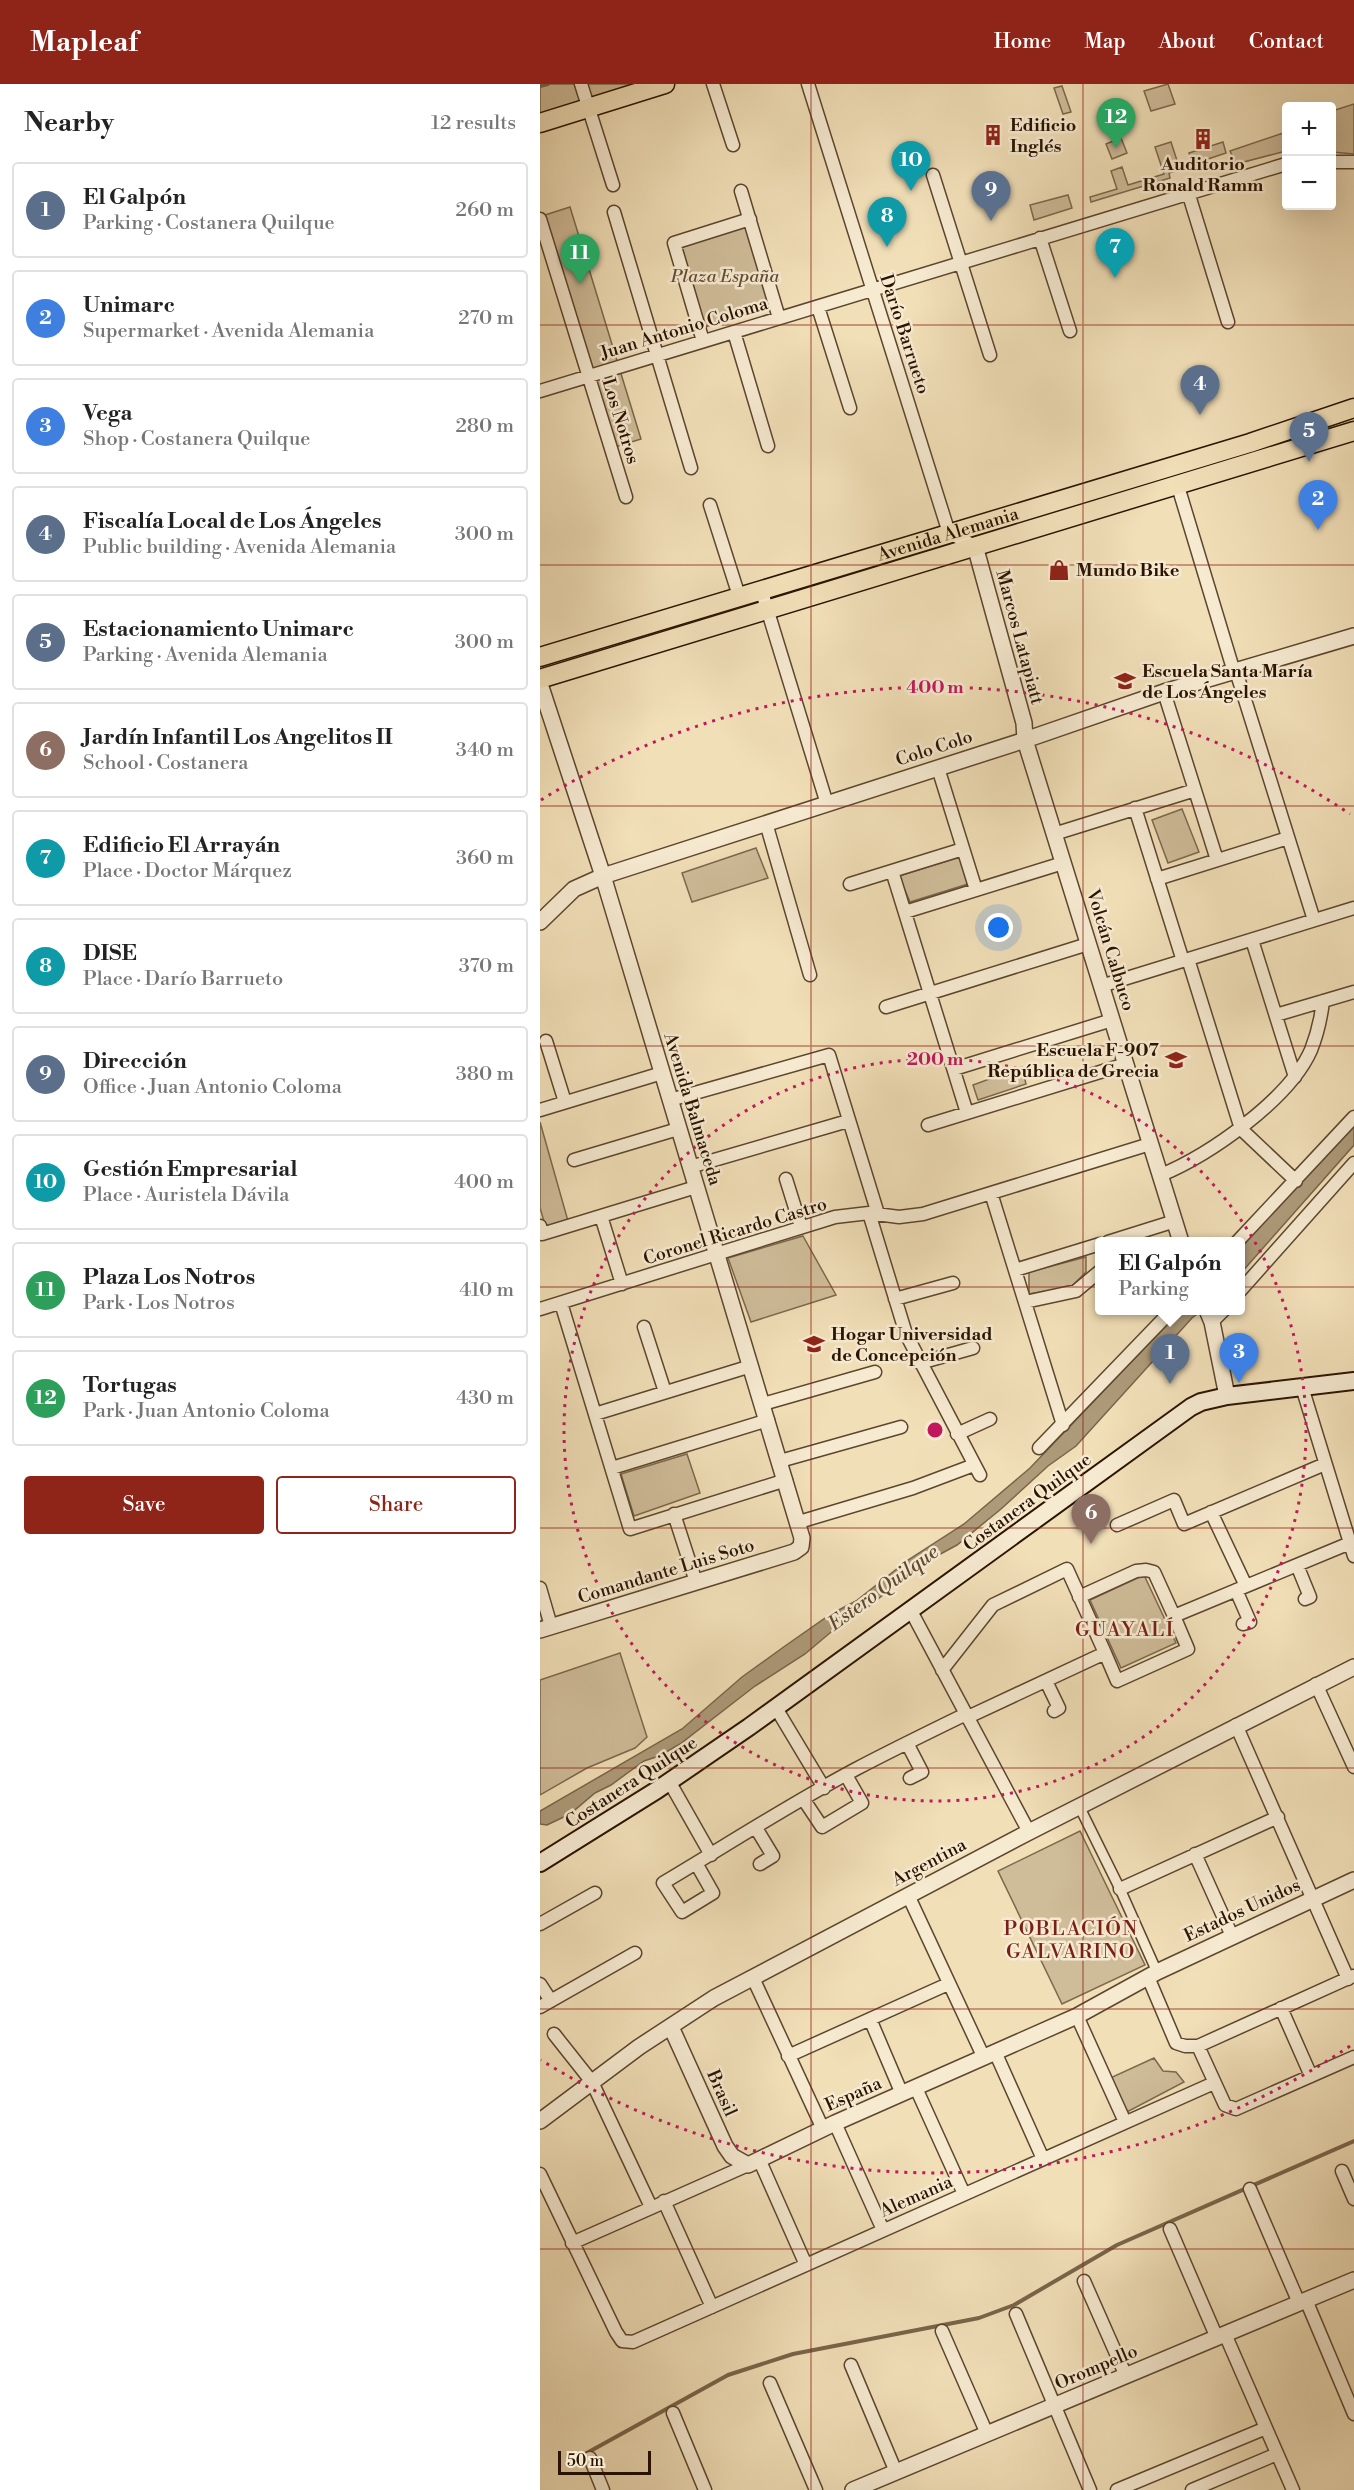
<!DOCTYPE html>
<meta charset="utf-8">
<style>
:root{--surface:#fff;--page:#f2f2f2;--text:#222;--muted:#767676;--line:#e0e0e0;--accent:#8f2418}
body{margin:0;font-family:"Libre Bodoni",serif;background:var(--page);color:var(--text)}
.controls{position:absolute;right:18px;top:18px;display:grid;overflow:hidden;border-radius:6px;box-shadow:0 6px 24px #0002}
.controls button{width:54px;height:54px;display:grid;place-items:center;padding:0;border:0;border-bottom:2px solid var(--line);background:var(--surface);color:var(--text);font:30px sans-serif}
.scale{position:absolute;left:18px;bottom:15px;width:93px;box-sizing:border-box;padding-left:6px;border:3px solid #2a1300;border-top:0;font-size:16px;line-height:21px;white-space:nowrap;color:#2a1300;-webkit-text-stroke:4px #f6ead1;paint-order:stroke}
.you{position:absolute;left:459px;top:844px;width:21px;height:21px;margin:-15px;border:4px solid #fff;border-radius:50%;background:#1a73e8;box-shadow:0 0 0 9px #1a73e833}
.badge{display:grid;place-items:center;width:39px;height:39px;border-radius:50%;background:var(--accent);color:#fff;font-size:20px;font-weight:700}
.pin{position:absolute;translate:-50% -50px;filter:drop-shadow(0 2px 3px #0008)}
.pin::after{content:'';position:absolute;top:32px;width:21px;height:18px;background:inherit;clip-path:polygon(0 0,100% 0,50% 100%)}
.popup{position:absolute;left:555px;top:1153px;width:150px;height:78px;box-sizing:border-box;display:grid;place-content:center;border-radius:6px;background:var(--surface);filter:drop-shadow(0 2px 4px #0005);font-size:20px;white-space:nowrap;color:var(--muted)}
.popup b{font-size:22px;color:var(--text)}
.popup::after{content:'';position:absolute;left:50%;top:100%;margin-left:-12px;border:12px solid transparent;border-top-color:var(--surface)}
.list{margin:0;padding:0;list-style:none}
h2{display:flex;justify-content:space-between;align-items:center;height:78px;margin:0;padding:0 24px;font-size:26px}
h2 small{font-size:20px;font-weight:400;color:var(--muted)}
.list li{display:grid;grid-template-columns:39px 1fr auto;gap:18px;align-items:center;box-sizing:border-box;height:96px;margin:0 12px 12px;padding:0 12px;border:2px solid var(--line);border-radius:6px}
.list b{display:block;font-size:22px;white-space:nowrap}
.list p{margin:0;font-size:20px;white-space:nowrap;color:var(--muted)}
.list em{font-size:20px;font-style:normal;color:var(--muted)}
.actions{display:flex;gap:12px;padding:18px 24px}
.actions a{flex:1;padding:14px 0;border:2px solid var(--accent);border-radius:6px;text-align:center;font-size:21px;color:var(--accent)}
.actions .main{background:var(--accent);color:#fff}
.map{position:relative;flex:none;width:814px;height:2406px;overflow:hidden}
header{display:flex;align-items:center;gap:36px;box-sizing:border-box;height:84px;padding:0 30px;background:var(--accent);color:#fff}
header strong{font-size:28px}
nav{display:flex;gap:33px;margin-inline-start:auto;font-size:21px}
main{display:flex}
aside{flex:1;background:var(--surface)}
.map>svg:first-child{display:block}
.green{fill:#cfbc99;stroke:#7c684c;stroke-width:1.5}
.water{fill:#ad9a79;stroke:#796449;stroke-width:1.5}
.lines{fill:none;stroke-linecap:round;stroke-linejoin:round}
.stream{stroke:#796449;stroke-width:4}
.pedestrian-casing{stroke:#5c462e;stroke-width:12}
.minor-casing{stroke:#5c462e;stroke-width:15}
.tertiary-casing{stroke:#5c462e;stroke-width:18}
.secondary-casing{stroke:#2a1300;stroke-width:20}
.primary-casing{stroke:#2a1300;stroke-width:21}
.pedestrian{stroke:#f6ead1;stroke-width:9}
.minor{stroke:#f6ead1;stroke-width:12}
.tertiary{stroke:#f6ead1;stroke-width:15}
.secondary{stroke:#f6ead1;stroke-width:16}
.primary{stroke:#f1dfb8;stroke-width:18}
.grid{fill:none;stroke:#8f2418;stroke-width:1.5;stroke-opacity:0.55}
.ring{fill:none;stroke:#c2185b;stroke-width:3;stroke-dasharray:3 6}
.labels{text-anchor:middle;stroke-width:5;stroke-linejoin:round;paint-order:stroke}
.poi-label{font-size:18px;font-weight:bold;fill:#2a1300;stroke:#f6ead1;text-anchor:start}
.park-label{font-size:18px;font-style:italic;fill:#644e36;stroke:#f6ead1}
.street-label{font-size:18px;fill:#2a1300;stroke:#f6ead1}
.water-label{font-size:20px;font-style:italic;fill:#5e4930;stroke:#f6ead1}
.neighbourhood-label{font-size:20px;letter-spacing:1.5px;fill:#7a1f14;stroke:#f6ead1}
.centre{fill:#c2185b;stroke:#f6ead1;stroke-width:3}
.ring-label{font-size:18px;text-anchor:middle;font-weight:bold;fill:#c2185b;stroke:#f6ead1;stroke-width:5;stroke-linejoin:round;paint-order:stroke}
</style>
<header>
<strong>Mapleaf</strong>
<nav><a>Home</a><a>Map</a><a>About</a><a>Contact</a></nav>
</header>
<main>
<aside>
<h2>Nearby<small>12 results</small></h2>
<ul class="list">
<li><span class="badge" style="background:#5c6f8a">1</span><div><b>El Galpón</b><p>Parking · Costanera Quilque</p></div><em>260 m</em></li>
<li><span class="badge" style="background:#3f7fe0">2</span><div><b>Unimarc</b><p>Supermarket · Avenida Alemania</p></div><em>270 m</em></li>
<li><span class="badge" style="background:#3f7fe0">3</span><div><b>Vega</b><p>Shop · Costanera Quilque</p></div><em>280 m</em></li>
<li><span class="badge" style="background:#5c6f8a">4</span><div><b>Fiscalía Local de Los Ángeles</b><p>Public building · Avenida Alemania</p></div><em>300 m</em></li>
<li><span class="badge" style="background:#5c6f8a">5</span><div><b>Estacionamiento Unimarc</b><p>Parking · Avenida Alemania</p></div><em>300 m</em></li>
<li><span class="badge" style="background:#8d6e63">6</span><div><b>Jardín Infantil Los Angelitos II</b><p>School · Costanera</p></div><em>340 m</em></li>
<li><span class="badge" style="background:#0f9aa8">7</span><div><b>Edificio El Arrayán</b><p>Place · Doctor Márquez</p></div><em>360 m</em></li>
<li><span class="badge" style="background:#0f9aa8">8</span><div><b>DISE</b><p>Place · Darío Barrueto</p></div><em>370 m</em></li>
<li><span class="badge" style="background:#5c6f8a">9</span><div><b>Dirección</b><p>Office · Juan Antonio Coloma</p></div><em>380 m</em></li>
<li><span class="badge" style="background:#0f9aa8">10</span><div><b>Gestión Empresarial</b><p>Place · Auristela Dávila</p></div><em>400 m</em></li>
<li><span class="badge" style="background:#2e9e5b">11</span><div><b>Plaza Los Notros</b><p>Park · Los Notros</p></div><em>410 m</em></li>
<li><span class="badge" style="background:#2e9e5b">12</span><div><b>Tortugas</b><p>Park · Juan Antonio Coloma</p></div><em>430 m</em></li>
</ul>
<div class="actions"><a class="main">Save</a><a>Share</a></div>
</aside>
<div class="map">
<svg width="814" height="2406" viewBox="0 0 814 2406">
<rect width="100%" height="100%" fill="#f1dfb8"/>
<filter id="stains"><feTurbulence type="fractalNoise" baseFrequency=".00333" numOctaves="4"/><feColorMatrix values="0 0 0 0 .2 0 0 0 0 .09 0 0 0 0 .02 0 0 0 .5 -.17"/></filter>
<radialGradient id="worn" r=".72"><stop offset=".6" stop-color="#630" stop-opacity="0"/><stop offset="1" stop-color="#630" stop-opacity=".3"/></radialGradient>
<path class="green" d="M0,0H108L0,34Z
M628,0L635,20L611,27L604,7Z
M522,2L531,28L523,30L514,4Z
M814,20V70L792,68V27Z
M746,48V67L696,80L690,67Z
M581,54L587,69L572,75L566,60Z
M631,58L640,86L629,89L630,94L551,118L550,113L577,105L571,87L582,83L588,101L624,90L615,63Z
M683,58L686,69L653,80L649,69Z
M528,111L532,124L494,136L490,121Z
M30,123L101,355L75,363L5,131Z
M202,142L207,143L230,223L165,243L140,165L143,161Z
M814,331V334L704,372L434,453L433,449Z
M642,725L659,768L628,779L612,736Z
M216,764L228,794L152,818L142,789Z
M420,773L428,800L370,818L359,792Z
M482,983L486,1000L438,1016L433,1001Z
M0,1038L28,1137L6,1144L0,1124Z
M263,1152L296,1211L211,1238L188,1174Z
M546,1173V1188L531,1203L489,1210V1188Z
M147,1370L160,1409L94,1432L81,1390Z
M604,1491L636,1559L581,1584L550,1516Z
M80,1569L107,1653L95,1664L47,1684L0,1711V1596Z
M540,1747L605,1881L522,1920L458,1787Z
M614,1974L623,1987L636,1988L644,1998L585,2029L568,1995Z"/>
<path class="water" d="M814,1038V1061L701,1189V1163Z
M640,1227H661L652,1234L536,1362L508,1382L461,1425L417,1461L382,1480L323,1527L297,1543L265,1570L215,1602L140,1660L119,1672L104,1677L71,1701L55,1709L30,1730L7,1741L0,1740V1727L142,1645L202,1593L245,1562L291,1530L316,1517L368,1476L424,1440L490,1384Z"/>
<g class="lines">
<path class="stream" d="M0,2L8,0
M45,2370L188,2291L253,2270L439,2234L474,2221L577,2161L814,2057"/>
<defs>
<path id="pedestrian" d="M539,1722L580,1805L617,1888"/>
<path id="minor" d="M41,0L73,101
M173,0L193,61
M268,0L409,449L435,462
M792,78H814
M393,91L450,271
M201,107L239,234
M648,108L688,238
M74,128L151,384
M0,135L86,413
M500,154L530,247
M278,223L310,324
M194,248L228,362
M163,257L134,159L210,135
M0,307L746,80
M637,399L694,588
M170,421L199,512
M221,505L287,720
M696,587L774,836
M624,608L677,776
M398,684L436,806
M595,724L643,877
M226,739L270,891
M514,750L655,706
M352,787L427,1029
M617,795L748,754
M310,800L423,765
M365,828L523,779
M712,856L755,993
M648,875L701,1045L756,1097
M561,902L814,824
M346,923L548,860
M736,931L814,908
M6,957L25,1018
M414,985L572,936
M130,1016L289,971L338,1130
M0,1026L122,989
M388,1041L586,980
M34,1076L138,1045
M150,1083L308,1037
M621,1091C669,1071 749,1016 771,966C777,951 781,934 783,917
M246,1095L261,1143
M451,1109L523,1341
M329,1129L366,1250L440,1391
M61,1132L82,1200
M0,1142L2,1150L156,1103
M568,1158L635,1137
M697,1158L814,1033
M475,1186L560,1160
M700,1207L814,1079
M355,1215L413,1199
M485,1218L536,1207L560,1187
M21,1219L90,1445L246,1396
M0,1225L295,1133L329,1129L359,1133L383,1130L610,1060
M672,1238L684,1226
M104,1243L125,1308
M380,1279L433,1264
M762,1303L814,1472
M223,1320L335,1288
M55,1330L211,1282
M417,1350L450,1335
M499,1364L632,1226
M240,1377L361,1343
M72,1384L228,1336
M671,1428L706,1502
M134,1430L156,1498
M259,1438L373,1404L434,1381
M577,1441L634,1416L644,1440L785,1380
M757,1481L770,1513L765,1515
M0,1504L11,1542
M696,1506L710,1538L703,1540
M539,1513L596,1487L606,1486L614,1488L634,1532
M371,1527L489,1748
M402,1586L453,1521L527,1485L565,1569
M506,1597L519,1624L514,1627
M776,1600L814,1683
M236,1624L284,1704
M428,1633L565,1569L577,1597L648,1565L634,1532L810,1459
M696,1641L808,1895
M367,1659L382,1688L370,1694
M129,1697L171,1771
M264,1716L282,1743L322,1719L306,1691
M216,1744L233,1772L220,1780
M655,1770L692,1852
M156,1779L173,1809L142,1828L123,1799C187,1761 250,1720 316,1685C352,1666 389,1648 426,1630
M580,1805L738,1733
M368,1811L444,1974
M0,1840L55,1809
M608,1893L636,1959L645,1962H658L813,1892
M213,1894L283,2045
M0,1900L11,1917
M0,1923L95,1869
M741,1924L771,1992
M537,1932L585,2038
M330,1935L362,2010
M14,1950L52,1998L111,2123
M658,1962L685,2021L696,2025L814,1973
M456,1970L503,2075
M248,1972L408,1900
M376,2004L424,2110
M295,2039L343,2146
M219,2075L266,2181
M802,2087L814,2115
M0,2090L76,2248L82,2257L93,2258L674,1999
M710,2105L759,2219
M124,2117L172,2223
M630,2145L677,2254
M32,2159L208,2081
M544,2197L586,2292
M766,2216L814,2330
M476,2230L550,2406
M402,2247L447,2350
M685,2250L753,2406
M311,2281L356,2388
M230,2299L276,2406
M133,2329L165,2406
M50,2374L63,2406
M577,2406L726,2344
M652,2406L737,2370"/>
<path id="tertiary" d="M435,462L484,639L485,656L641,1158
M0,600L63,792L262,1454L261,1463L254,1468L0,1546
M0,838L34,805L63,792L485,656L624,608L814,552
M667,1226L672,1238L687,1312
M131,1943L185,2062L192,2072L208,2081L295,2039L537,1932L617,1888L814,1796
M0,2037L99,1963L174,1914L489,1748L814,1583
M313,2406L814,2196"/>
<path id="secondary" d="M0,1779L117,1706L209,1643L651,1323L661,1318L687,1312L814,1297"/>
<g id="primary">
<path d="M0,39L125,0"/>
<path id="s1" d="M0,573L710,359L814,324"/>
<path d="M0,595L814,347"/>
</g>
</defs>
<use href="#pedestrian" class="pedestrian-casing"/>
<use href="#minor" class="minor-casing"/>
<use href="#tertiary" class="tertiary-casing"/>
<use href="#secondary" class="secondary-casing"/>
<use href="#primary" class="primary-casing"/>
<use href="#pedestrian" class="pedestrian"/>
<use href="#minor" class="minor"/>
<use href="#tertiary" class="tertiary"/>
<use href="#secondary" class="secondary"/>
<use href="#primary" class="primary"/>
</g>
<path class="grid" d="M271,0V2406M543,0V2406M0,241H814M0,481H814M0,722H814M0,962H814M0,1203H814M0,1444H814M0,1684H814M0,1925H814M0,2165H814"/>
<g class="ring">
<circle cx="395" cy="1346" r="371"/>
<path d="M810 1962A743 743 0 0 1 1 1976M1 716A743 743 0 0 1 810 730"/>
</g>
<defs>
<symbol id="building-bare" viewBox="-9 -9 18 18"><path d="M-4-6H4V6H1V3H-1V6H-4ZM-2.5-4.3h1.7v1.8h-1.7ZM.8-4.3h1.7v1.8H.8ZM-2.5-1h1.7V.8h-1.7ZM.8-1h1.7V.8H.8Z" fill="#8f2418" stroke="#f6ead1" stroke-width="2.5" paint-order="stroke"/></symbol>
<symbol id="shop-bare" viewBox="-9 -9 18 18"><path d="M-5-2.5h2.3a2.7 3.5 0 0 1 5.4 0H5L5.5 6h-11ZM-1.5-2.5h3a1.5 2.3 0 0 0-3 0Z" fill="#8f2418" stroke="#f6ead1" stroke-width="2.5" paint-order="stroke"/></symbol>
<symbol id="school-bare" viewBox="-9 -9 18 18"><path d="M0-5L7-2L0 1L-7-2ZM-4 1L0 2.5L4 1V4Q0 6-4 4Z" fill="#8f2418" stroke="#f6ead1" stroke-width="2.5" paint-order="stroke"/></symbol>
<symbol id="university-bare" viewBox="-9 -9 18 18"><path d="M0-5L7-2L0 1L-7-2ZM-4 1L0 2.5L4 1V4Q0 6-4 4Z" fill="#8f2418" stroke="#f6ead1" stroke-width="2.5" paint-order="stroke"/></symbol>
</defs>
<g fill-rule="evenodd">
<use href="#building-bare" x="438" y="36" width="30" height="30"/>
<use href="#building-bare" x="648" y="40" width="30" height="30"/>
<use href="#shop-bare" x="504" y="471" width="30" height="30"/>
<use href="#school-bare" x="570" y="582" width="30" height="30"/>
<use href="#school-bare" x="621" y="961" width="30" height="30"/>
<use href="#university-bare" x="259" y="1245" width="30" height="30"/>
</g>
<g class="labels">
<g class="poi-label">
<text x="470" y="47">Edificio<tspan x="470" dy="21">Inglés</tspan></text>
<text x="663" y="86" text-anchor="middle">Auditorio<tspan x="663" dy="21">Ronald Ramm</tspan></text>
<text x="536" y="492">Mundo Bike</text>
<text x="602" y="593">Escuela Santa María<tspan x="602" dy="21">de Los Ángeles</tspan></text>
<text x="619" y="972" text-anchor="end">Escuela F-907<tspan x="619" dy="21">República de Grecia</tspan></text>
<text x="291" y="1256">Hogar Universidad<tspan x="291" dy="21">de Concepción</tspan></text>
</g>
<g class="park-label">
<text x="185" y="198">Plaza España</text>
</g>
<g class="street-label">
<text transform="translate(144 244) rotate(-17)" y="6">Juan Antonio Coloma</text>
<text transform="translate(365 250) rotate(72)" y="6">Darío Barrueto</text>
<text transform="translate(81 337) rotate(73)" y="6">Los Notros</text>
<text dy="6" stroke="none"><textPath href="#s1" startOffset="426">Avenida Alemania</textPath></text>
<text transform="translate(480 553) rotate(75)" y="6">Marcos Latapiatt</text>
<text transform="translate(394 664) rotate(-18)" y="6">Colo Colo</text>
<text transform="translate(571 866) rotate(73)" y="6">Volcán Calbuco</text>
<text transform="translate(153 1025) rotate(73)" y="6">Avenida Balmaceda</text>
<text transform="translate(195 1147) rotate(-17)" y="6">Coronel Ricardo Castro</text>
<text transform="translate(487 1418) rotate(-36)" y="6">Costanera Quilque</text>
<text transform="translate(126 1487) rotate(-17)" y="6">Comandante Luis Soto</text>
<text transform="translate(91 1698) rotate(-33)" y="6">Costanera Quilque</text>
<text transform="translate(389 1778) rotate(-28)" y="6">Argentina</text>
<text transform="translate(702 1826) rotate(-25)" y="6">Estados Unidos</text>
<text transform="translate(182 2009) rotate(66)" y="6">Brasil</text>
<text transform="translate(313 2010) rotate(-24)" y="6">España</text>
<text transform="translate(376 2112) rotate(-24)" y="6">Alemania</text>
<text transform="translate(556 2283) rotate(-23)" y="6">Orompello</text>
</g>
<g class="water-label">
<text transform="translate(343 1503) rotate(-36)" y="7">Estero Quilque</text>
</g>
<g class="neighbourhood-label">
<text x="585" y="1552">GUAYALÍ</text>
<text x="531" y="1851">POBLACIÓN<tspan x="531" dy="23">GALVARINO</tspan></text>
</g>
</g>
<circle cx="395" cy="1346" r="9" class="centre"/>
<g class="ring-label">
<text x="395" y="609">400 m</text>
<text x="395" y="981">200 m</text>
</g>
<rect width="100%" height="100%" filter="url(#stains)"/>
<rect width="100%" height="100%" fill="url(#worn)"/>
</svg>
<div class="controls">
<button>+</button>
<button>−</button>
</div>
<div class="scale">50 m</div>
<div class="you"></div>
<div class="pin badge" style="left:630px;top:1300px;background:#5c6f8a">1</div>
<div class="popup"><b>El Galpón</b>Parking</div>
<div class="pin badge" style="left:778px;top:446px;background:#3f7fe0">2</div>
<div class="pin badge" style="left:699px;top:1299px;background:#3f7fe0">3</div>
<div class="pin badge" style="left:660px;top:331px;background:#5c6f8a">4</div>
<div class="pin badge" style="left:769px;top:378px;background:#5c6f8a">5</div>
<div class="pin badge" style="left:551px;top:1460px;background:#8d6e63">6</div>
<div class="pin badge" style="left:575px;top:194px;background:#0f9aa8">7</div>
<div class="pin badge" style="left:347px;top:163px;background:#0f9aa8">8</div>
<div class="pin badge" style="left:451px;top:137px;background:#5c6f8a">9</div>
<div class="pin badge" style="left:371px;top:107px;background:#0f9aa8">10</div>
<div class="pin badge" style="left:40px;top:200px;background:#2e9e5b">11</div>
<div class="pin badge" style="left:576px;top:64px;background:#2e9e5b">12</div>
</div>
</main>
